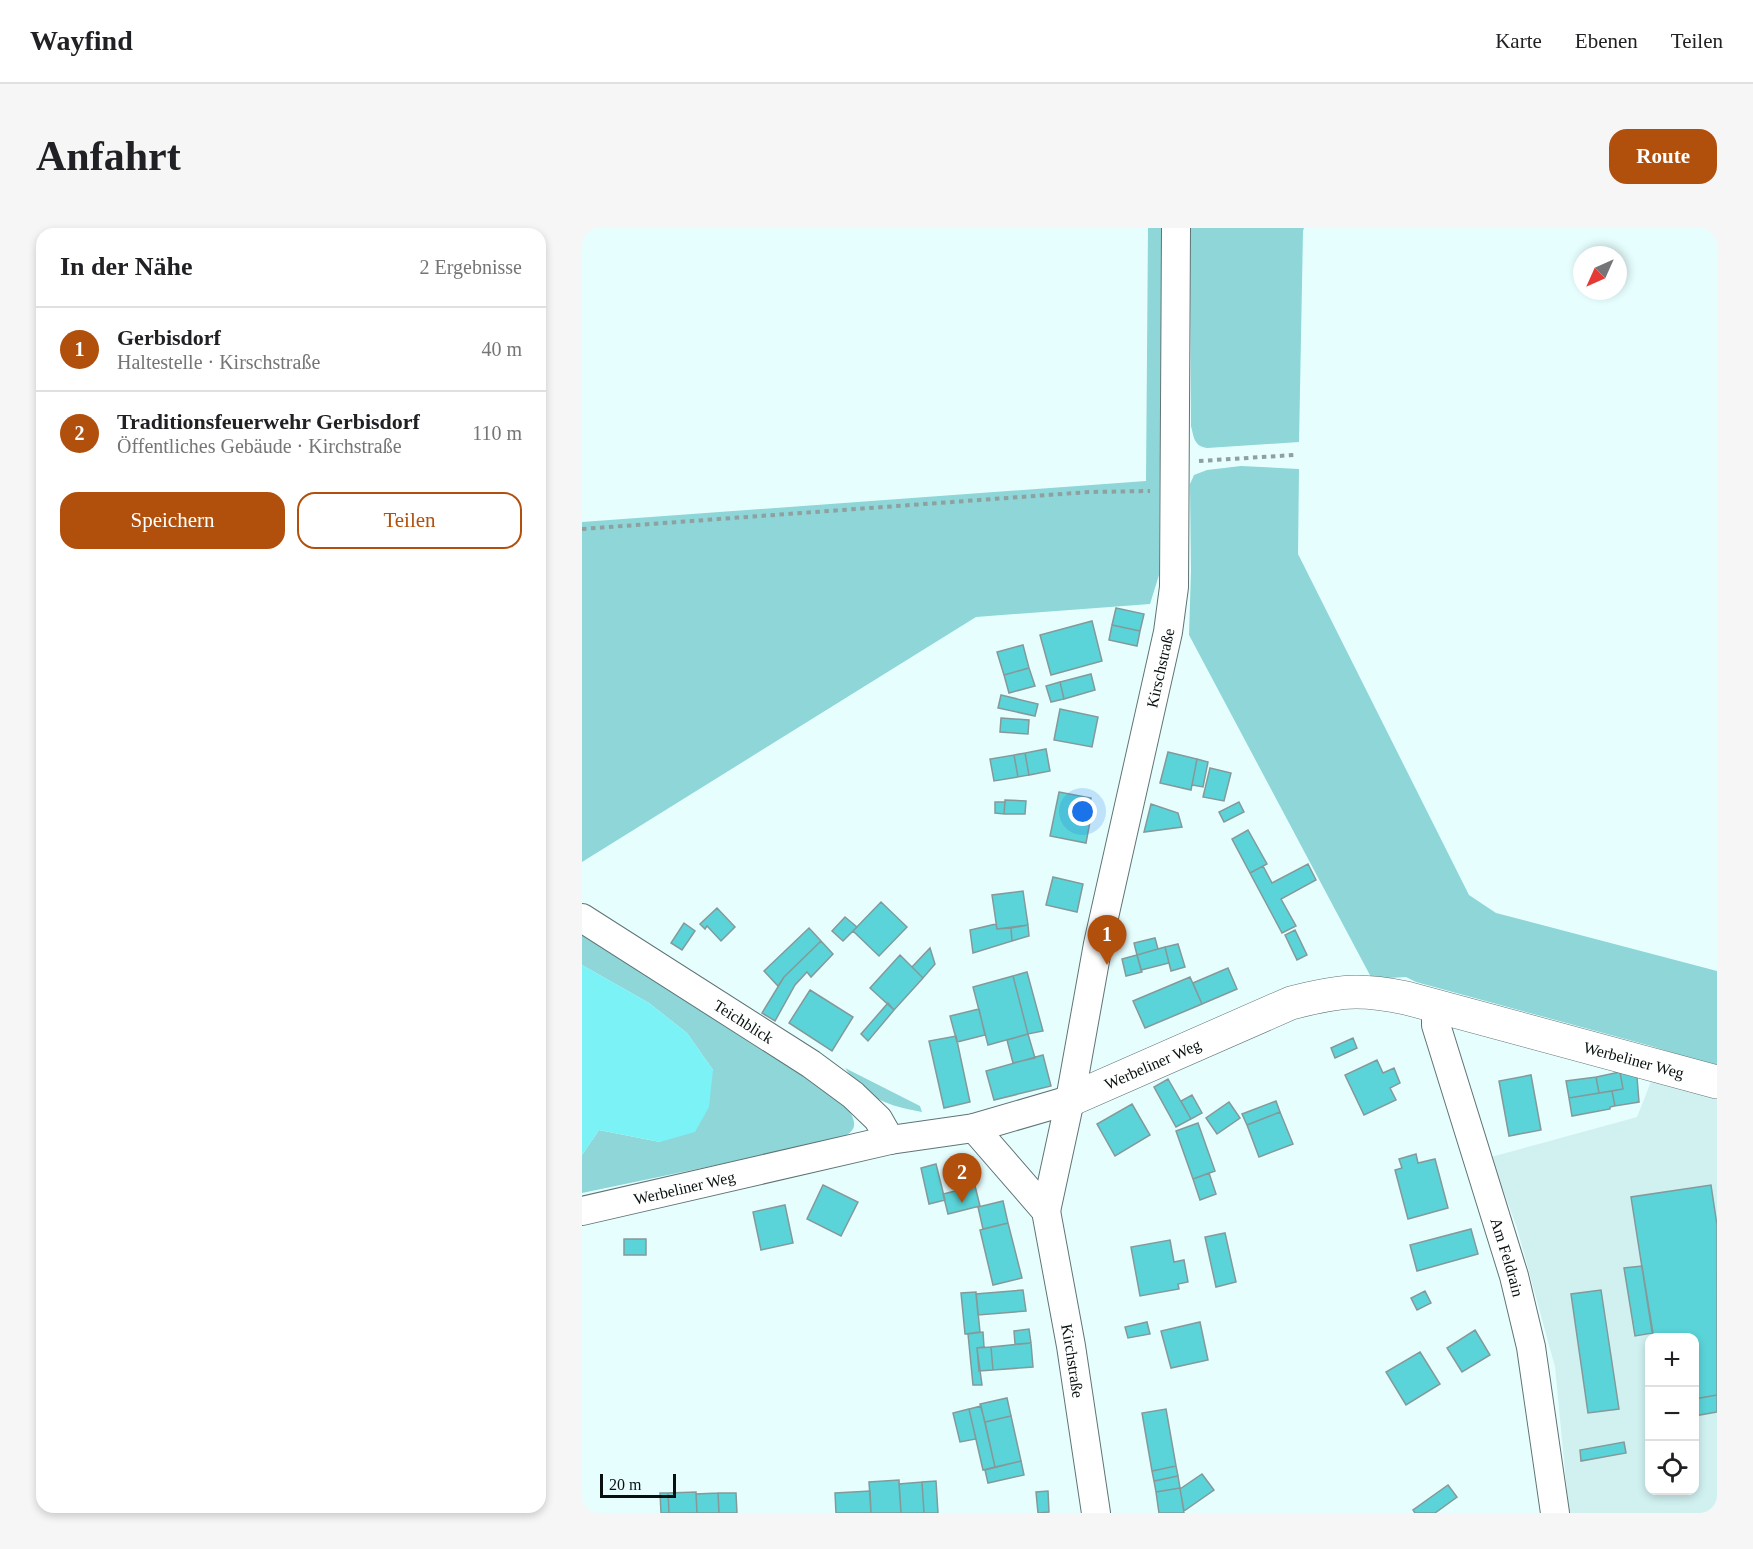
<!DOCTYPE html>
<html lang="de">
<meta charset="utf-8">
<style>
:root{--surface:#fff;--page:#f6f6f6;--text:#202124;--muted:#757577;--line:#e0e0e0;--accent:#b1500d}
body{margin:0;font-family:"Times New Roman",serif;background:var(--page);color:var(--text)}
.controls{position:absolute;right:18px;bottom:18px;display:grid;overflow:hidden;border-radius:12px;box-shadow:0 3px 9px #0003}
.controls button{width:54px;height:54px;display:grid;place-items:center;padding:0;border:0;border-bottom:2px solid var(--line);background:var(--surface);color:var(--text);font:30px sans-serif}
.compass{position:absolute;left:991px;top:18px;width:54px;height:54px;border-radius:50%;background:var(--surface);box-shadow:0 3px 9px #0003;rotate:225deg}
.scale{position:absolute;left:18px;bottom:15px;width:76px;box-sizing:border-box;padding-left:6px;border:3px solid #081010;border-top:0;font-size:16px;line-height:21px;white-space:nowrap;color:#081010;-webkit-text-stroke:4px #e7feff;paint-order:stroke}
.you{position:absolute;left:501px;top:584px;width:21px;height:21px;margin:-15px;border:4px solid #fff;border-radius:50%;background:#1a73e8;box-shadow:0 0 0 9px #1a73e833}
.badge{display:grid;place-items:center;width:39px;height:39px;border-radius:50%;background:var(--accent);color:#fff;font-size:20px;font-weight:700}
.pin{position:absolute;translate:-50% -50px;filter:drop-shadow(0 2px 3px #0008)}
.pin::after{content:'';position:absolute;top:32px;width:21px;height:18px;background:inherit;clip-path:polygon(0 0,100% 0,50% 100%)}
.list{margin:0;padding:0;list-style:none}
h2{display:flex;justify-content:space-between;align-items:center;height:78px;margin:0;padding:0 24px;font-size:26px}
h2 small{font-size:20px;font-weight:400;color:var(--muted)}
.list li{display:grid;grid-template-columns:39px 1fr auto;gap:18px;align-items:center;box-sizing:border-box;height:84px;padding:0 24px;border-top:2px solid var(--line)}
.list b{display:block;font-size:22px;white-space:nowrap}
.list p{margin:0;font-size:20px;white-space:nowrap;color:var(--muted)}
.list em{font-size:20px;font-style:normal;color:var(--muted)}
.actions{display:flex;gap:12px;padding:18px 24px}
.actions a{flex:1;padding:14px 0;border:2px solid var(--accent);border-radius:18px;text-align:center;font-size:21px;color:var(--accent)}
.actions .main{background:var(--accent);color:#fff}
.icon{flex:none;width:33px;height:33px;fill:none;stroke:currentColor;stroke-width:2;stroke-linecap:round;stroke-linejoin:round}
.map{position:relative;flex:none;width:1135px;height:1285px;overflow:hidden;border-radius:18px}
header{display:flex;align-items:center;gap:36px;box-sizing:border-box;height:84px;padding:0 30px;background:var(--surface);border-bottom:2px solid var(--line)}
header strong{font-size:28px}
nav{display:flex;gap:33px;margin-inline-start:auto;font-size:21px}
.intro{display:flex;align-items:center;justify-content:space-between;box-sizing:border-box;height:144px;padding:0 36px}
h1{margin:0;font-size:42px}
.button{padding:15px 27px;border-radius:18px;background:var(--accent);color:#fff;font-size:21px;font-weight:700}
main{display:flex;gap:36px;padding:0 36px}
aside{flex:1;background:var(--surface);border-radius:18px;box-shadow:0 3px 9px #0003}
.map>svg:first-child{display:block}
.built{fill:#d1f1f1;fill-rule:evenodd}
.green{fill:#8ed6d8}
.water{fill:#7bf2f6}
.building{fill:#5ad4d8;stroke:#84999a;stroke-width:1.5}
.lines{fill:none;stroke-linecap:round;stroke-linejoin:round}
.minor-casing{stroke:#607475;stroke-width:30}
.tertiary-casing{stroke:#607475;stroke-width:34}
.path{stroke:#8fa0a0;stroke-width:4;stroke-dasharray:4.5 4.5;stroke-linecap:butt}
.minor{stroke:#fff;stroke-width:28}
.tertiary{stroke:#fff;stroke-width:33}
.labels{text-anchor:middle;stroke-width:5;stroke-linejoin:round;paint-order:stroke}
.street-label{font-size:16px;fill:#081010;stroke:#e7feff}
</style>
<header>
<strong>Wayfind</strong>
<nav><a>Karte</a><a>Ebenen</a><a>Teilen</a></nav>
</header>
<div class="intro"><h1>Anfahrt</h1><a class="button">Route</a></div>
<main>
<aside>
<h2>In der Nähe<small>2 Ergebnisse</small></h2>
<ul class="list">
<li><span class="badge">1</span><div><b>Gerbisdorf</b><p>Haltestelle · Kirschstraße</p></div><em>40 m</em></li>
<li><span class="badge">2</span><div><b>Traditionsfeuerwehr Gerbisdorf</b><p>Öffentliches Gebäude · Kirchstraße</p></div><em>110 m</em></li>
</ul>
<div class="actions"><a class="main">Speichern</a><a>Teilen</a></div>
</aside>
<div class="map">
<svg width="1135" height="1285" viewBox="0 0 1135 1285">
<rect width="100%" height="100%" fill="#e7feff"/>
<path class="built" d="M1070,851L1135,869V1285H987L973,1139L935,1000L909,929L1055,889ZM1068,1110H1112V1262H1068Z"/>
<path class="green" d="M566,0H580L577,347L568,376L394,389L0,634V294L564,253Z
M608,0H722L721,3L717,214L625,220C612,218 612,210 609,198Z
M659,238L717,241L716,326L887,667L914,685L1135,743V839L1069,818L834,754L824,749L790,751L607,407L609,343L608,256L612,247L625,242Z
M0,705L239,856C250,866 290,894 263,908C254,913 240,914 230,917L0,965V927L17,902L78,914L131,842L105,805L67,775L0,737Z
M263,840L338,878L340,884C306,878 283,870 263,840Z"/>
<path class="water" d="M0,737L67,775L105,805L131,842L127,879L113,904L78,914L17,902L0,927Z"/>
<path class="building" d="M534,380L562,386L558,403L530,397Z
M510,393L520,433L469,447L458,407Z
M530,397L558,403L555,418L527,412Z
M441,417L447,440L422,447L415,424Z
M447,440L453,458L427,465L422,447Z
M509,446L513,462L482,471L478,454Z
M478,454L482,471L469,474L464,458Z
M419,467L456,476L453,488L416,480Z
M478,481L516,489L510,519L472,512Z
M419,490L447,492L446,506L418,504Z
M464,521L468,543L447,547L443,525Z
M586,524L615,531L609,562L578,555Z
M443,525L447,547L436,549L432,527Z
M432,527L436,549L412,553L408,531Z
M615,531L626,534L621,559L610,557Z
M628,540L649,545L642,573L621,569Z
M477,564L509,570L506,582L510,583L504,615L468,608Z
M423,572L444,573L443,586H422Z
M413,574H423L422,586L413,585Z
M657,574L662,584L642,594L637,584Z
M569,576L596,585L600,599L562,604Z
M666,602L685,636L668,645L650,611Z
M726,636L734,652L699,671L714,698L700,705L668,645L681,638L690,655Z
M471,649L501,656L495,684L464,677Z
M441,663L446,697L415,701L410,667Z
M299,674L325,699L297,728L271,703Z
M135,680L153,699L139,713L125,698L123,701L118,696Z
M263,689L275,699L261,713L250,703Z
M102,695L113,703L100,722L89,715Z
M414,696L415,701L429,700L430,713L391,725L388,702Z
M446,697L447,708L430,713L429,700Z
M227,700L239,713L202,749L196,758L182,743Z
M713,702L725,727L715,732L703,707Z
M573,710L576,721L555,727L552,715Z
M239,713L251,726L229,749L225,744L213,757L193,793L180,785L202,749Z
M596,716L603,739L589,743L583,719Z
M583,719L587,735L559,742L555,727Z
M348,720L353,736L341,750L330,739Z
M318,727L341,750L312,782L288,760Z
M555,727L560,744L544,748L540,731Z
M646,740L655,761L620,776L611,755Z
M445,744L461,803L446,806L431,748Z
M431,748L446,806L406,817L391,759Z
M608,749L620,776L563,800L551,773Z
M228,762L271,789L250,823L207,795Z
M306,775L312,782L286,813L279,806Z
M397,781L403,807L375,814L368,788Z
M446,806L453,830L431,835L425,812Z
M374,808L388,874L362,880L347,813Z
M771,810L775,820L753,830L749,820Z
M461,827L469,858L412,872L404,843Z
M795,832L801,845L812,840L818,855L808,860L814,872L782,887L763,847Z
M1038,844L1055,849L1057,874L1033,878L1030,863L1041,861Z
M1038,844L1041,861L1017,865L1014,849Z
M949,847L959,902L927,908L917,853Z
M1014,849L1017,865L987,870L984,853Z
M586,851L609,891L594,899L572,859Z
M1030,863L1033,878L1028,879V881L990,888L987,870Z
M610,867L620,885L609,891L599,873Z
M694,873L698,884L665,897L660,886Z
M647,874L658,890L635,906L624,890Z
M550,876L568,907L533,928L515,896Z
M698,884L711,916L677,929L665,897Z
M616,895L633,943L611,951L594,903Z
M834,926L836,935L853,931L866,980L826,991L813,942L820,940L817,931Z
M354,936L363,972L347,976L339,940Z
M627,945L634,966L618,972L611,951Z
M241,957L276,974L259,1008L225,991Z
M1129,957L1135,997V1167L1112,1171V1110H1071L1049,969Z
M393,958L398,978L366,986L361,966Z
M421,973L426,995L401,1001L396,979Z
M203,977L211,1015L179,1022L171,984Z
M426,995L440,1050L411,1057L398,1002Z
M889,1001L896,1026L835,1043L828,1017Z
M643,1005L654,1054L634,1059L623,1009Z
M42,1011H64V1027H42Z
M588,1012L592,1034L602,1032L606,1054L596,1056L597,1061L558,1068L549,1019Z
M1060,1038L1071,1105L1053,1108L1042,1040Z
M441,1062L444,1083L396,1087L394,1066Z
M1019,1062L1037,1181L1006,1185L989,1066Z
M843,1063L849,1075L835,1082L829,1070Z
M394,1064L398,1104L383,1106L379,1065Z
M565,1094L568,1106L546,1110L543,1099Z
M618,1094L626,1132L589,1140L579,1103Z
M447,1101L449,1115L433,1116L432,1103Z
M893,1102L908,1127L880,1144L865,1120Z
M401,1104L402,1119L395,1120L400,1157H391L386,1106Z
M449,1115L451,1139L411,1142L409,1119Z
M409,1119L411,1142L397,1143L395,1120Z
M838,1124L858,1156L824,1177L804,1144Z
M1135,1167V1184L1112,1188V1171Z
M425,1170L429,1188L403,1194L398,1176Z
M399,1178L413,1239L401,1242L387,1181Z
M387,1181L394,1211L378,1214L371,1185Z
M584,1181L594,1238L570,1243L560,1185Z
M429,1188L439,1233L413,1239L403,1194Z
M1042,1214L1044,1225L999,1233L998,1222Z
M439,1233L442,1247L406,1255L403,1242Z
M594,1238L596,1248L572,1253L570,1243Z
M620,1246L632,1262L602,1283L598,1261Z
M596,1248L598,1260L574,1264L572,1253Z
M317,1252L319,1285H289L287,1254Z
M354,1253L356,1285H342L340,1254Z
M340,1254L342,1285H319L317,1256Z
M866,1257L875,1269L853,1285H833L831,1282Z
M598,1260L602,1285H577L574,1264Z
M288,1263L289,1285H254L253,1265Z
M466,1263L467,1284L456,1285L454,1264Z
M114,1264L115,1285H87L86,1265Z
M78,1265H86L87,1285H79Z
M136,1265L137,1285H115L114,1266Z
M136,1265H154L155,1285H137Z"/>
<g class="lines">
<defs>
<g id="minor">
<path id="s1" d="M0,690L229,836L271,867L296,891L308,912"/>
<path id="s2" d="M854,779V797L932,1048L949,1119L973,1285"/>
<path id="s3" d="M392,900L464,983L489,1118L514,1285"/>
<path id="s4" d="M0,983L308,912L392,900L488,872"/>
<path id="s5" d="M464,983L488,872L516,716L586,404L592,359L594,0"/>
</g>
<g id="tertiary">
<path id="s6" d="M488,872L709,775C756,763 776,760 824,770L1135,854"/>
</g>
</defs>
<use href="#minor" class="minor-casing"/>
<use href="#tertiary" class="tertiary-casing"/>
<path class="path" d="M617,233L712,227
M0,301L507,264L568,263"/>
<use href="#minor" class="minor"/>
<use href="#tertiary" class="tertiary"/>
</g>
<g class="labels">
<g class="street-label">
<text dy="6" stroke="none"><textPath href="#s5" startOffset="555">Kirschstraße</textPath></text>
<text dy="6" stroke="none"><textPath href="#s1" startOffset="192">Teichblick</textPath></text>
<text dy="6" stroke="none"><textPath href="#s6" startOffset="594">Werbeliner Weg</textPath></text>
<text dy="6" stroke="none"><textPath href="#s6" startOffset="90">Werbeliner Weg</textPath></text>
<text dy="6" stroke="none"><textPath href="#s4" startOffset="105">Werbeliner Weg</textPath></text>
<text dy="6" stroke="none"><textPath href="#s2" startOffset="261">Am Feldrain</textPath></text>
<text dy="6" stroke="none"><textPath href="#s3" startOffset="262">Kirchstraße</textPath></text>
</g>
</g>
</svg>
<div class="controls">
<button>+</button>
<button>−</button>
<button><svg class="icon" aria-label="locate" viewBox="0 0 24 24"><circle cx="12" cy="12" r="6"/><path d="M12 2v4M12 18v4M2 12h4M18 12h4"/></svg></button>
</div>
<svg class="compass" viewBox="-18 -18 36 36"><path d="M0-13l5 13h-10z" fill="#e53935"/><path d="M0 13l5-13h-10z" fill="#757577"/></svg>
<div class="scale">20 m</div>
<div class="you"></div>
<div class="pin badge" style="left:525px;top:737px">1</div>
<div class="pin badge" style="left:380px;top:975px">2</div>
</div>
</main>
